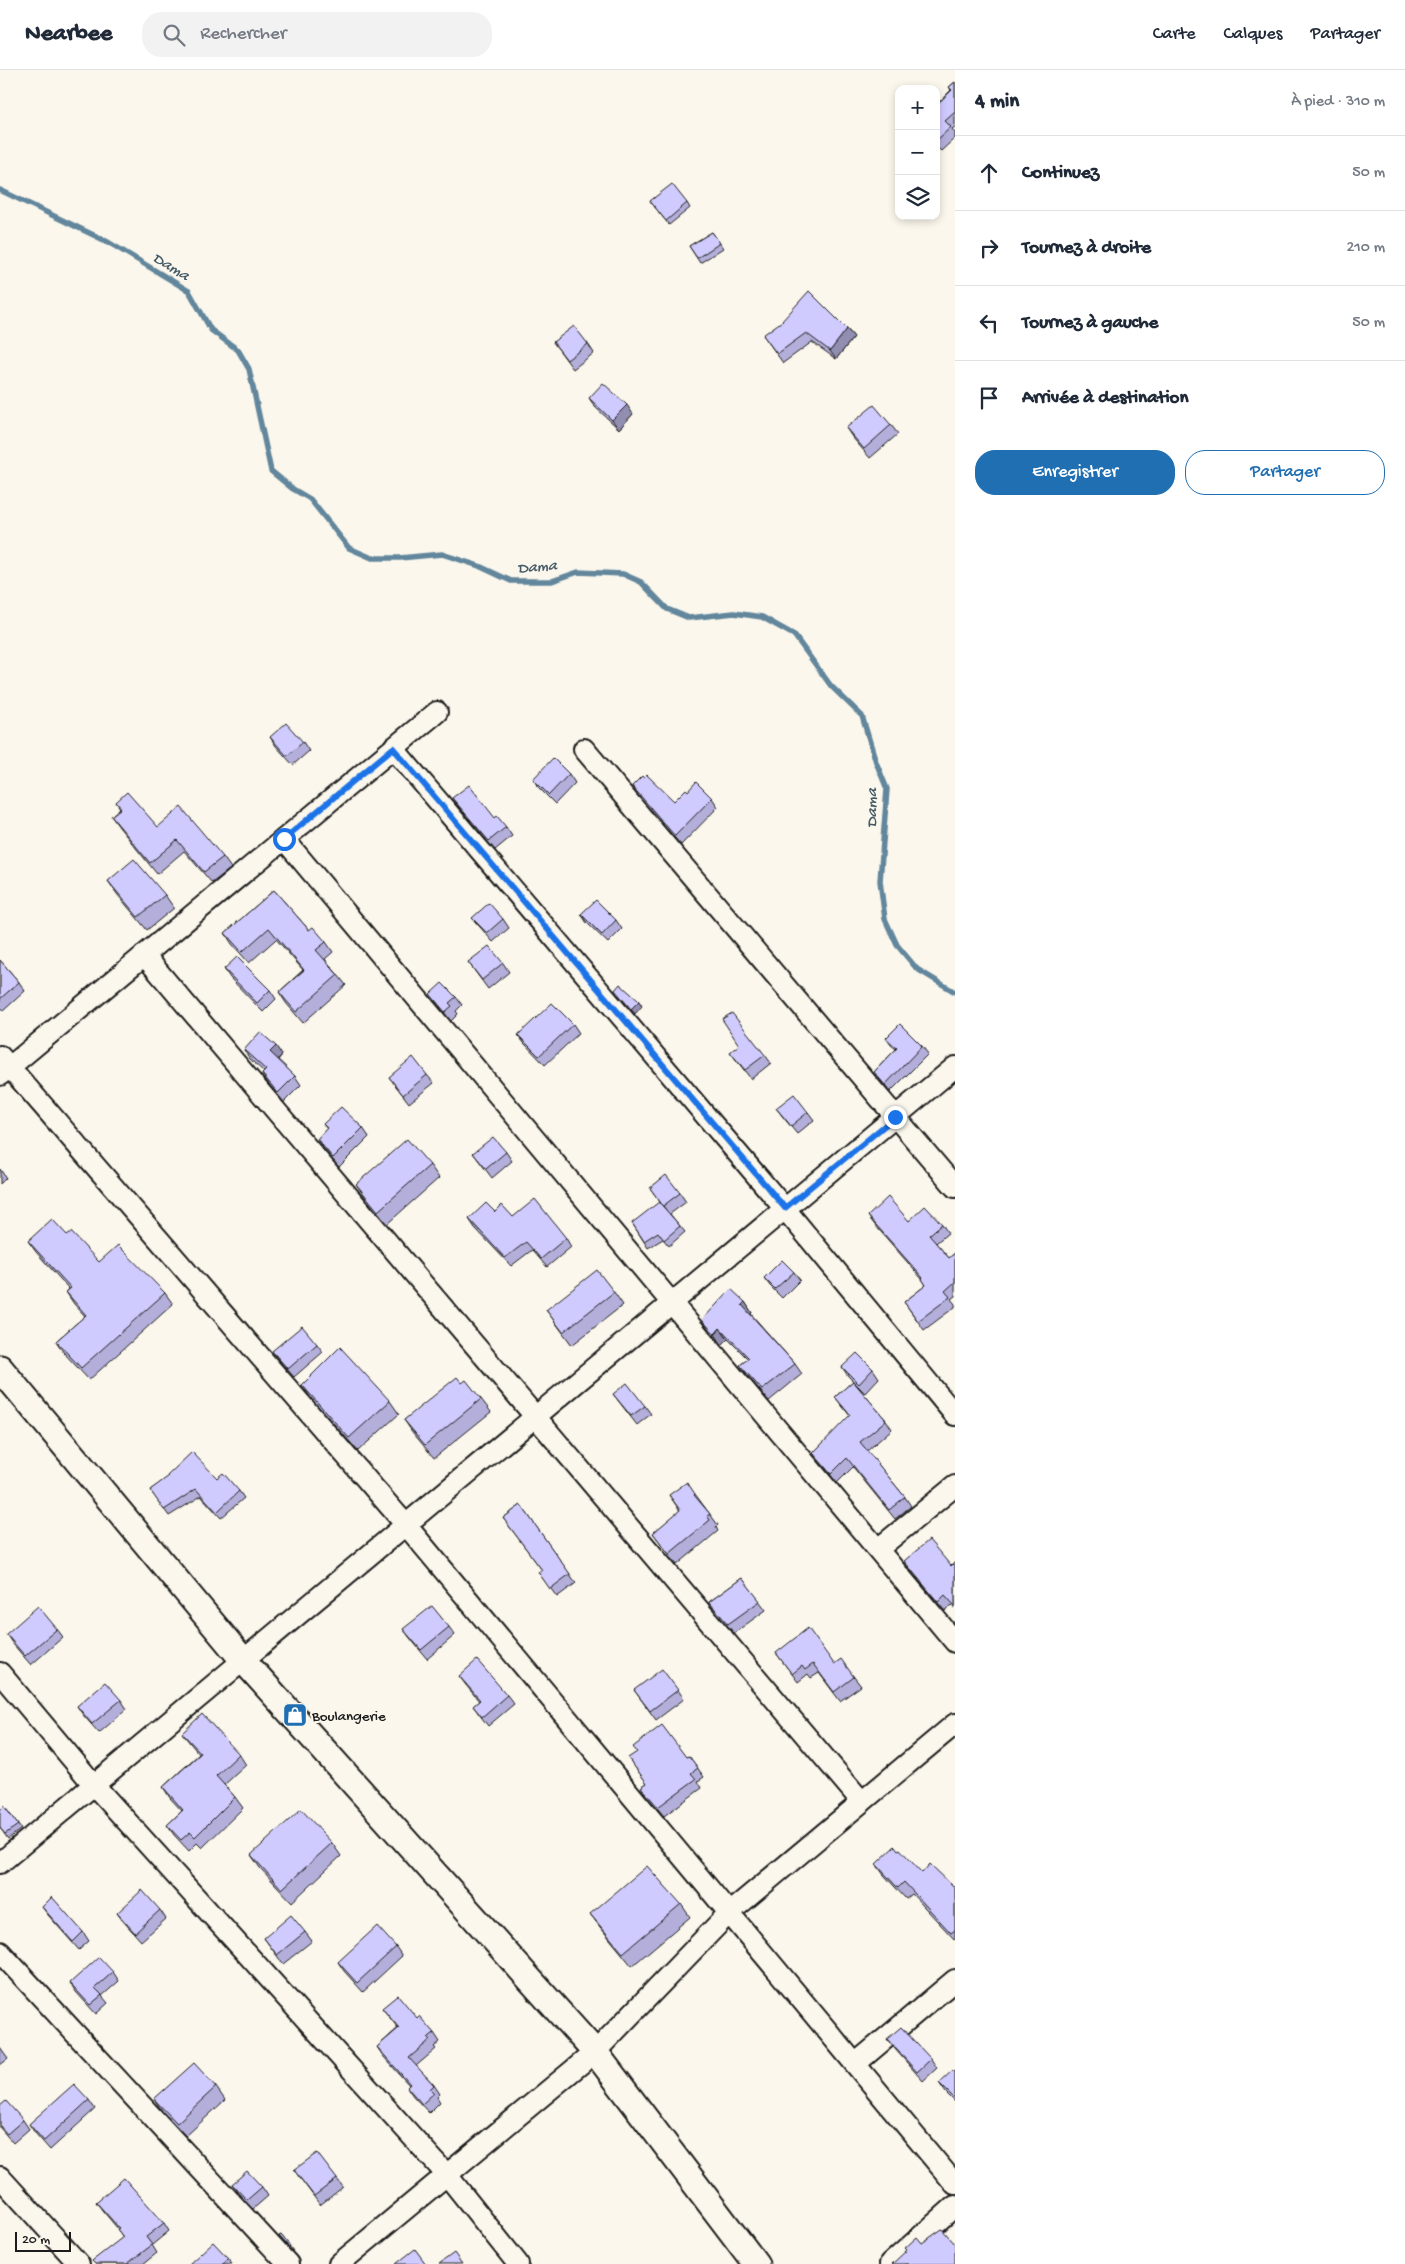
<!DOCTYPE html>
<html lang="fr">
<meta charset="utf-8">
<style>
:root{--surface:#fff;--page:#f2f2f3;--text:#1f2937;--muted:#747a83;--line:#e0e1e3;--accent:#1f6fb2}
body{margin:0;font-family:"Gochi Hand",sans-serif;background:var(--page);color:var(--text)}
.controls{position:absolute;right:15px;top:15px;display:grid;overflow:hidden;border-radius:10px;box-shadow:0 2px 8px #0003}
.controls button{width:45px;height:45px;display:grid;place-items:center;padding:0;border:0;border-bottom:1px solid var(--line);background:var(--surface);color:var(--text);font:25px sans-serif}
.scale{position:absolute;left:15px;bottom:12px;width:56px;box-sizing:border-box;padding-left:5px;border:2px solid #1c1c1c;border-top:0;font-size:14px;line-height:18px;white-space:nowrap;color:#1c1c1c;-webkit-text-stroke:4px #fbf7ec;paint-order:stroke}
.stop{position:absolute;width:15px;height:15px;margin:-11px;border:4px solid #1a73e8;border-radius:50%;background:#fff}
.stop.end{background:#1a73e8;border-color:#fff;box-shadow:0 1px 5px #0008}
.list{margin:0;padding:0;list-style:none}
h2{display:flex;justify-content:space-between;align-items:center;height:65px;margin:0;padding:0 20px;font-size:21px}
h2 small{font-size:16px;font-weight:400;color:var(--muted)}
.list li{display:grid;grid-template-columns:32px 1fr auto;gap:15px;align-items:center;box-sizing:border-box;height:75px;padding:0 20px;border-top:1px solid var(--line)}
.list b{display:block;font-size:19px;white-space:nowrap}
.list em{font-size:16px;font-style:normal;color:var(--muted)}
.actions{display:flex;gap:10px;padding:15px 20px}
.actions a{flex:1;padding:11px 0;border:1px solid var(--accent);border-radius:20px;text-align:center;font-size:18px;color:var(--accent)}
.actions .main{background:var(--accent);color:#fff}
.icon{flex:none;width:28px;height:28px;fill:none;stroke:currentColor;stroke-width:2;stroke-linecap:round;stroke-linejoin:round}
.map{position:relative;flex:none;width:955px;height:2194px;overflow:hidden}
header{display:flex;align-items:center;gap:30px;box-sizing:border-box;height:70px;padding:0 25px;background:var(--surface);border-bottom:1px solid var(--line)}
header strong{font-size:24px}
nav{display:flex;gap:28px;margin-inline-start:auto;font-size:18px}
.search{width:350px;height:45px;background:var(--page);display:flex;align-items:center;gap:12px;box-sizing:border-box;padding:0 18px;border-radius:20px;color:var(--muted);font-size:19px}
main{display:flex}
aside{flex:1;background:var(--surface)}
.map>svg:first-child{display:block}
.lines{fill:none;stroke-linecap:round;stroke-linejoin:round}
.stream{stroke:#62869c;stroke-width:5.5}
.minor-casing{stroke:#1c1c1c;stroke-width:24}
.tertiary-casing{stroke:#1c1c1c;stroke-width:29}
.minor{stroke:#fbf7ec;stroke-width:20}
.tertiary{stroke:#fbf7ec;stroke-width:25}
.wall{fill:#b3afda;stroke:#1c1c1c}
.shaded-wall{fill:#928eb2;stroke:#1c1c1c}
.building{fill:#d0cbfe;stroke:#1c1c1c}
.route{stroke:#1a73e8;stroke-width:6}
.labels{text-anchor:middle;stroke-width:4;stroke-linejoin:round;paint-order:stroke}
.poi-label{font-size:15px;fill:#1c1c1c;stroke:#fbf7ec;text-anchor:start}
.water-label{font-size:16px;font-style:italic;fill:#455a67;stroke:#fbf7ec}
</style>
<header>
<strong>Nearbee</strong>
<div class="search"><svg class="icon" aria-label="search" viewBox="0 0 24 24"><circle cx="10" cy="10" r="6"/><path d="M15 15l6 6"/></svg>Rechercher</div>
<nav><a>Carte</a><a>Calques</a><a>Partager</a></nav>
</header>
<main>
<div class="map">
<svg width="955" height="2194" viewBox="0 0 955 2194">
<rect width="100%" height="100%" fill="#fbf7ec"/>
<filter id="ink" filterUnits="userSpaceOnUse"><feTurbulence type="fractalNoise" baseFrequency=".02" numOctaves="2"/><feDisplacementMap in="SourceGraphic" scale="10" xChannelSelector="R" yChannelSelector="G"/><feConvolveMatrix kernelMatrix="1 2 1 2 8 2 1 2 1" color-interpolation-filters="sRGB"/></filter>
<g filter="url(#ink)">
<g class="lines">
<path class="stream" d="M0,120L108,172L189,221L211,260L238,280L249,299L271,401L293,419L310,429L349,478L372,488H400L442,484L479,496L511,511H552L578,502L623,504L641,512L667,539L689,548L734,543L762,547L794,565L831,616L862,646L876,692L887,719L880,811L885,849L897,875L917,899L955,922"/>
<defs>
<path id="minor" d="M393,678L785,1139L955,1345
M584,679L955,1117
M284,769L955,1572
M144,885L862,1732
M0,986L406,1455L955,2114
M0,1005L437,642
M878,1479L955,1416
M0,1603L94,1715L447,2105L518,2194
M0,1793L955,997
M0,1882L288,2194
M855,1994L955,1910
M0,2107L79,2194
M339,2194L595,1982L729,1843L955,1654
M890,2194L955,2136"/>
<path id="tertiary" d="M0,1298L243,1590L595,1982L756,2194"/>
</defs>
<use href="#minor" class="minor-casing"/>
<use href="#tertiary" class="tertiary-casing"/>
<use href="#minor" class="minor"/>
<use href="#tertiary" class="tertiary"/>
</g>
<path class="wall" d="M955,12V57L952,59L955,63V68L941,81L936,76V35L951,20L949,17Z
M650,131L687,133L690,138L669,155Z
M712,162L723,178L700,193L689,176Z
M847,259L854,267L836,289L812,272L783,293L763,265Z
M553,272L588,274L594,283L573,299Z
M589,328L633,344L619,359L595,337Z
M891,355L898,364L870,388L852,367L846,358Z
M270,667L303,672L309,681L293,695L276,676Z
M569,704L575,713L555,734L539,718L533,709Z
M632,716L674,731L688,721L712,728L718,737L681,775L638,725Z
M452,728L506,757L512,766L495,780L459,737Z
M116,732L158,757L223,787L231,798L212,813L184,781L157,804L119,757L111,746L120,738Z
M108,811L165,825L174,838L147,860L117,824Z
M274,820L309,860L326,872L333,882L325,889L338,905L346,915L303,953L286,933L279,922L303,900L276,869L249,893L232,874L225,863Z
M581,844L616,850L622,859L608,873L587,853Z
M472,848L503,849L509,858L493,872Z
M0,890L19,912L25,921L3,941L0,937Z
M468,892L503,893L509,902L488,919Z
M224,899L270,920L276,929L263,942L230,908Z
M430,924L456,927L462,935L456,941L458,944L451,951Z
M573,954L579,963L545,995L524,973L518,965Z
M886,968L922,976L928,984L890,1022L874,1002L896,979L891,975Z
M244,980L282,985L278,990L295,1006L301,1015L284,1032L268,1013L262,1004L264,1002L250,989Z
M730,982L765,985L771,993L751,1009Z
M427,1005L434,1013L409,1033L389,1007Z
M776,1038L808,1042L814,1050L797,1064L783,1047Z
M323,1054L363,1058L369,1067L339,1097L323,1078L317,1069L327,1059Z
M506,1082L512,1091L492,1108L473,1083Z
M430,1095L439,1108L387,1154L365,1127L356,1114Z
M0,1099L6,1108L0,1114Z
M650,1118L680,1123L686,1132L670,1144L685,1162L669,1176L663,1169L648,1178L632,1153L666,1140Z
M495,1142L513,1147L566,1168L571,1177L547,1197L532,1180L511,1196L475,1158L469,1149Z
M868,1146L942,1154L948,1163L936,1173L949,1188L955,1183V1226L951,1229L955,1234V1237L924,1260L904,1232L926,1215L922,1209L874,1154Z
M67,1165L99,1192L165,1223L173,1234L89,1310L64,1283L56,1271L85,1246L74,1234L66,1222L69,1219L36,1182L28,1171Z
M794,1202L800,1210L782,1228L770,1216L764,1208Z
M614,1222L623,1235L572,1275L546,1240Z
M745,1232L752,1243L751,1244L795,1294L802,1304L769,1331L748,1306L740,1295L748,1289L728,1269L722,1275L702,1250Z
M317,1274L323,1282L294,1307L279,1290L272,1281Z
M842,1297L873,1299L879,1308L865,1323L853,1311L886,1350L892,1359L867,1381L905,1427L911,1436L895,1449L853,1397L837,1413L820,1391L813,1383L850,1346L835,1327L853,1311L848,1306Z
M462,1313L481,1329L491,1342L434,1388L413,1363L404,1350Z
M302,1315L390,1331L399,1344L358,1381L311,1328Z
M613,1324L645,1336L651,1344L637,1355Z
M168,1405L217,1408L239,1421L244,1428L221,1448L201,1426L169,1446L150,1420L169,1407Z
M695,1424L718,1455L716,1457L718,1461L677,1495L653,1463L680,1441L669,1425Z
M521,1435L576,1513L557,1527L538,1502L542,1500L503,1448Z
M904,1491L951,1496L955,1492V1538L952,1535L945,1541L911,1501Z
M742,1508L766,1540L734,1563L715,1541L709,1532Z
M449,1557L455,1565L427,1589L410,1568L403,1559Z
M57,1559L63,1567L31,1595L12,1573L6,1564Z
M776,1583L834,1594L854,1607L861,1616L840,1631L819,1603L811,1608L808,1604L798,1612Z
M459,1606L507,1625L514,1634L488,1656L473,1636L479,1631L465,1614Z
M634,1620H678L684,1629L656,1650Z
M121,1630L127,1639L99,1663L83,1645L77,1636Z
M182,1663L239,1684L246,1695L224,1715L235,1727L243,1738L202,1778L197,1773L189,1781L174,1765L167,1755L182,1741L170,1728L163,1717L199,1684L190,1673Z
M689,1686L704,1707L698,1711L702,1718L664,1746L647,1726L641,1717L647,1713L628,1688L686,1687Z
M4,1736L21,1759L8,1769L0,1758Z
M332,1773L341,1786L292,1832L260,1798L251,1785Z
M876,1794L922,1803L955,1818V1870L912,1824L906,1829L884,1805Z
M681,1834L690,1847L632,1896L600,1857L590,1844Z
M42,1837L83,1862L89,1871L79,1880L48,1845Z
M160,1840L166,1849L141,1871L123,1851L117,1843Z
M305,1862L312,1871L283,1894L264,1868Z
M396,1877L402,1886L363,1922L344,1901L338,1892Z
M113,1902L119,1911L102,1926L108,1933L96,1944L76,1922L70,1913Z
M382,1938L417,1948L434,1963L440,1972L434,1977L436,1979L416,1996L434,2015L440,2024L437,2027L440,2032L429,2043L413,2026L407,2017L409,2015L383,1986L377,1977L398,1958Z
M887,1969L931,1989L937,1998L923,2011L894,1978Z
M0,1978L8,1989L0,1995Z
M955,2002V2032L946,2023L939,2013Z
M216,2017L225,2030L186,2066L163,2042L154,2029Z
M89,2030L95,2039L50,2080L35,2063L29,2054Z
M0,2036L23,2050L29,2059L13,2073L0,2058Z
M294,2100L337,2109L343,2117L320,2135Z
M232,2114L262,2117L268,2126L253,2139L238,2123Z
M96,2132L164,2153L169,2161L152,2175L157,2183L143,2194H95L123,2167L117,2159H118L102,2140Z
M281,2165L293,2181H292L279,2166Z
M228,2188L232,2194H189Z"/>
<path class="shaded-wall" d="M847,259L854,267L836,289L830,281Z
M627,335L633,344L619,359L612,350Z
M639,931L642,936L635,944L631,939Z
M276,976L282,985L276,991L270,982Z
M745,1232L752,1243L750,1245L742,1235Z
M720,1258L728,1269L722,1275L715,1264Z"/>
<path class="building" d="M955,12V42L945,51L951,57L936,71V35L952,20L949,17Z
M672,114L687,133L666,151L650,131Z
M712,162L720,173L697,188L689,176Z
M809,221L847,259L830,281L806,263L777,284L763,265L782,251Z
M574,256L588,274L567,290L553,272Z
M603,313L627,335L612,350L589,328Z
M874,335L891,355L864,379L846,358Z
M286,653L303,672L287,686L270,667Z
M553,688L569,704L549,725L533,709Z
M647,705L674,731L686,719L688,721L696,712L712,728L675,766L632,716L642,706L644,708Z
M469,715L495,748L497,746L506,757L489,771L452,728Z
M127,722L158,757L181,737L223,787L204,802L177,770L150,793L111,746L121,738L116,732Z
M134,789L165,825L138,847L108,811Z
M274,820L309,860L313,857L326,872L316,880L338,905L296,942L279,922L304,900L269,858L242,882L225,863Z
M596,830L616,850L602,865L581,844Z
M489,833L503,849L487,863L472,848Z
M489,876L503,893L482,910L468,892Z
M237,887L270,920L257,933L224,899Z
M0,890L19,912L0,929Z
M442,913L456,927L449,933L452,936L445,942L430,924Z
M620,914L639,931L631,939L615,920Z
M552,933L573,954L539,986L518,965Z
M732,943L765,985L745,1000L730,982L739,975L722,949Z
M900,954L922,976L885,1015L874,1002L897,978L886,968Z
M260,962L276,976L270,982L295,1006L278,1023L262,1004L266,1000L244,980Z
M413,987L427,1005L403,1025L389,1007Z
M794,1024L808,1042L791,1056L776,1038Z
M341,1037L363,1058L333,1088L317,1069L327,1058L323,1054Z
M493,1067L506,1082L486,1099L473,1083Z
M407,1069L430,1095L378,1141L356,1114Z
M666,1105L680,1123L663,1136L650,1118Z
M888,1127L909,1151L925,1136L942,1154L929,1165L949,1188L955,1183V1212L945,1221L950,1227L918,1251L904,1232L926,1215L922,1209L923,1208L868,1146Z
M535,1129L566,1168L541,1189L526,1172L505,1188L469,1149L486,1133L495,1142L502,1135L513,1147Z
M659,1132L680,1156L664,1170L658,1162L644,1171L632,1153Z
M52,1149L67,1165L71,1162L99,1192L118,1175L165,1223L81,1298L56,1271L86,1245L66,1222L71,1218L28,1171Z
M782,1190L794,1202L775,1219L764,1208Z
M597,1200L614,1222L563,1262L546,1240Z
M731,1219L745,1232L742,1235L795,1294L762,1320L740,1295L749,1288L720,1258L715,1264L702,1250Z
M302,1256L317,1274L288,1299L272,1281Z
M340,1277L390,1331L349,1368L302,1315Z
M857,1283L873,1299L859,1314L842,1297Z
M457,1307L462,1313L466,1310L481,1329L425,1375L404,1350Z
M853,1311L886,1350L860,1372L905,1427L889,1440L847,1388L831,1404L813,1383L850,1345L835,1327Z
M627,1313L645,1336L631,1346L613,1324Z
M192,1382L217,1408L223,1403L239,1421L217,1442L196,1419L164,1440L150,1420L169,1406L168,1405Z
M687,1412L695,1424L694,1425L710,1444L707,1446L710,1450L669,1484L653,1463L680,1440L669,1425Z
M521,1435L570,1504L550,1519L538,1502L542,1500L503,1448Z
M929,1470L951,1496L955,1492V1536L945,1525L938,1532L904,1491Z
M742,1508L760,1531L728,1554L709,1532Z
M38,1536L57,1559L25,1586L6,1564Z
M432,1536L449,1557L421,1580L403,1559Z
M808,1558L834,1594L841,1589L854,1607L834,1622L813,1594L805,1600L802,1596L792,1604L776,1583Z
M477,1590L507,1625L482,1647L473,1636L480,1630L459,1606Z
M662,1599L678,1620L650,1641L634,1620Z
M105,1612L121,1630L92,1654L77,1636Z
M202,1644L239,1684L216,1706L235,1727L195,1767L190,1762L181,1770L167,1755L183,1740L163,1717L201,1683L182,1663Z
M662,1655L686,1687L689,1686L698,1698L691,1703L696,1709L658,1737L641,1717L647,1713L628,1688L637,1682L633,1677Z
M4,1736L18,1755L5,1764L0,1758V1740Z
M301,1739L332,1773L282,1819L251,1785Z
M895,1776L898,1780L900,1779L922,1803L930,1794L955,1818V1860L951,1863L904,1812L898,1818L876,1794Z
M647,1796L681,1834L623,1883L590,1844Z
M142,1820L160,1840L135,1863L117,1843Z
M52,1827L83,1862L73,1872L42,1837Z
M291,1845L305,1862L277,1885L264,1868Z
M377,1856L396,1877L357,1913L338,1892Z
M99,1887L113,1902L95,1918L102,1925L90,1935L70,1913Z
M398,1925L417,1948L419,1946L434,1963L428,1968L430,1970L409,1988L434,2015L430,2019L434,2023L422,2034L407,2017L410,2014L377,1977L399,1958L382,1938Z
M901,1957L931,1989L917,2002L887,1969Z
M194,1993L216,2017L177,2053L154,2029Z
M953,2000L955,2002V2029L939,2013Z
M74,2014L89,2030L44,2071L29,2054Z
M6,2031L23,2050L7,2064L0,2056V2036Z
M317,2083L337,2109L314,2126L294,2100Z
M247,2101L262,2117L247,2130L232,2114Z
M124,2108L164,2153L146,2167L152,2175L127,2194H95L92,2191L123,2167L117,2159L119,2158L96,2132Z
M942,2159L955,2174V2194H892L907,2180L905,2178L917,2167L922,2173Z
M281,2165L290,2176L289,2177L279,2166Z
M213,2172L228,2188L223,2194H189Z
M415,2179L426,2194H396Z
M454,2183L462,2194H439Z"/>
</g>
<g class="lines" filter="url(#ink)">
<path class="route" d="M284,769L393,678L785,1138L895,1047"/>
</g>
<defs>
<symbol id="shop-square" viewBox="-11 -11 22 22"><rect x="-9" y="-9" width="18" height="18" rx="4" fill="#1f6fb2" stroke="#fbf7ec"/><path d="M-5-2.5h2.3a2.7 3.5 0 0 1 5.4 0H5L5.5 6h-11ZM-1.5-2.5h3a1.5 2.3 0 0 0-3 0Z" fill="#fff"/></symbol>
</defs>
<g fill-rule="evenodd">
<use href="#shop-square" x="281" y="1631" width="28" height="28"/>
</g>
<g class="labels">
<g class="poi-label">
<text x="312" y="1650">Boulangerie</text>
</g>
<g class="water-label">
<text transform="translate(172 195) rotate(31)" y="6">Dama</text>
<text transform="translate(537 495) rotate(-5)" y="6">Dama</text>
<text transform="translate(870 738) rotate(-90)" y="6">Dama</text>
</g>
</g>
</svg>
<div class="controls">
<button>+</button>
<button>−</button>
<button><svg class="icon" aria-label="layers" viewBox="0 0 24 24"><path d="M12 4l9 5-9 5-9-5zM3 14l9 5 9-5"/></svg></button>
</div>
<div class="scale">20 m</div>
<div class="stop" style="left:284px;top:769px"></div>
<div class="stop end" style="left:895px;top:1047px"></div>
</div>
<aside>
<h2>4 min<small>À pied · 310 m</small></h2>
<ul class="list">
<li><svg class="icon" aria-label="ahead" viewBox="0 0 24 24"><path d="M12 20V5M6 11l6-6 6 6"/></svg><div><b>Continuez</b></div><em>50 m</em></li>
<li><svg class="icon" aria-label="right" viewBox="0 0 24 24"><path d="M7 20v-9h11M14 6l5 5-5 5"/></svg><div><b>Tournez à droite</b></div><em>210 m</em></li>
<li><svg class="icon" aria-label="left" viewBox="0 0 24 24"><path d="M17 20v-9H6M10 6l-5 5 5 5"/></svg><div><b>Tournez à gauche</b></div><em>50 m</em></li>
<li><svg class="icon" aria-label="arrive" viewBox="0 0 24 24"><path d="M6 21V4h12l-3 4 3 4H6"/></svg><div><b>Arrivée à destination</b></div></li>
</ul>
<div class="actions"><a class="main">Enregistrer</a><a>Partager</a></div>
</aside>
</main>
